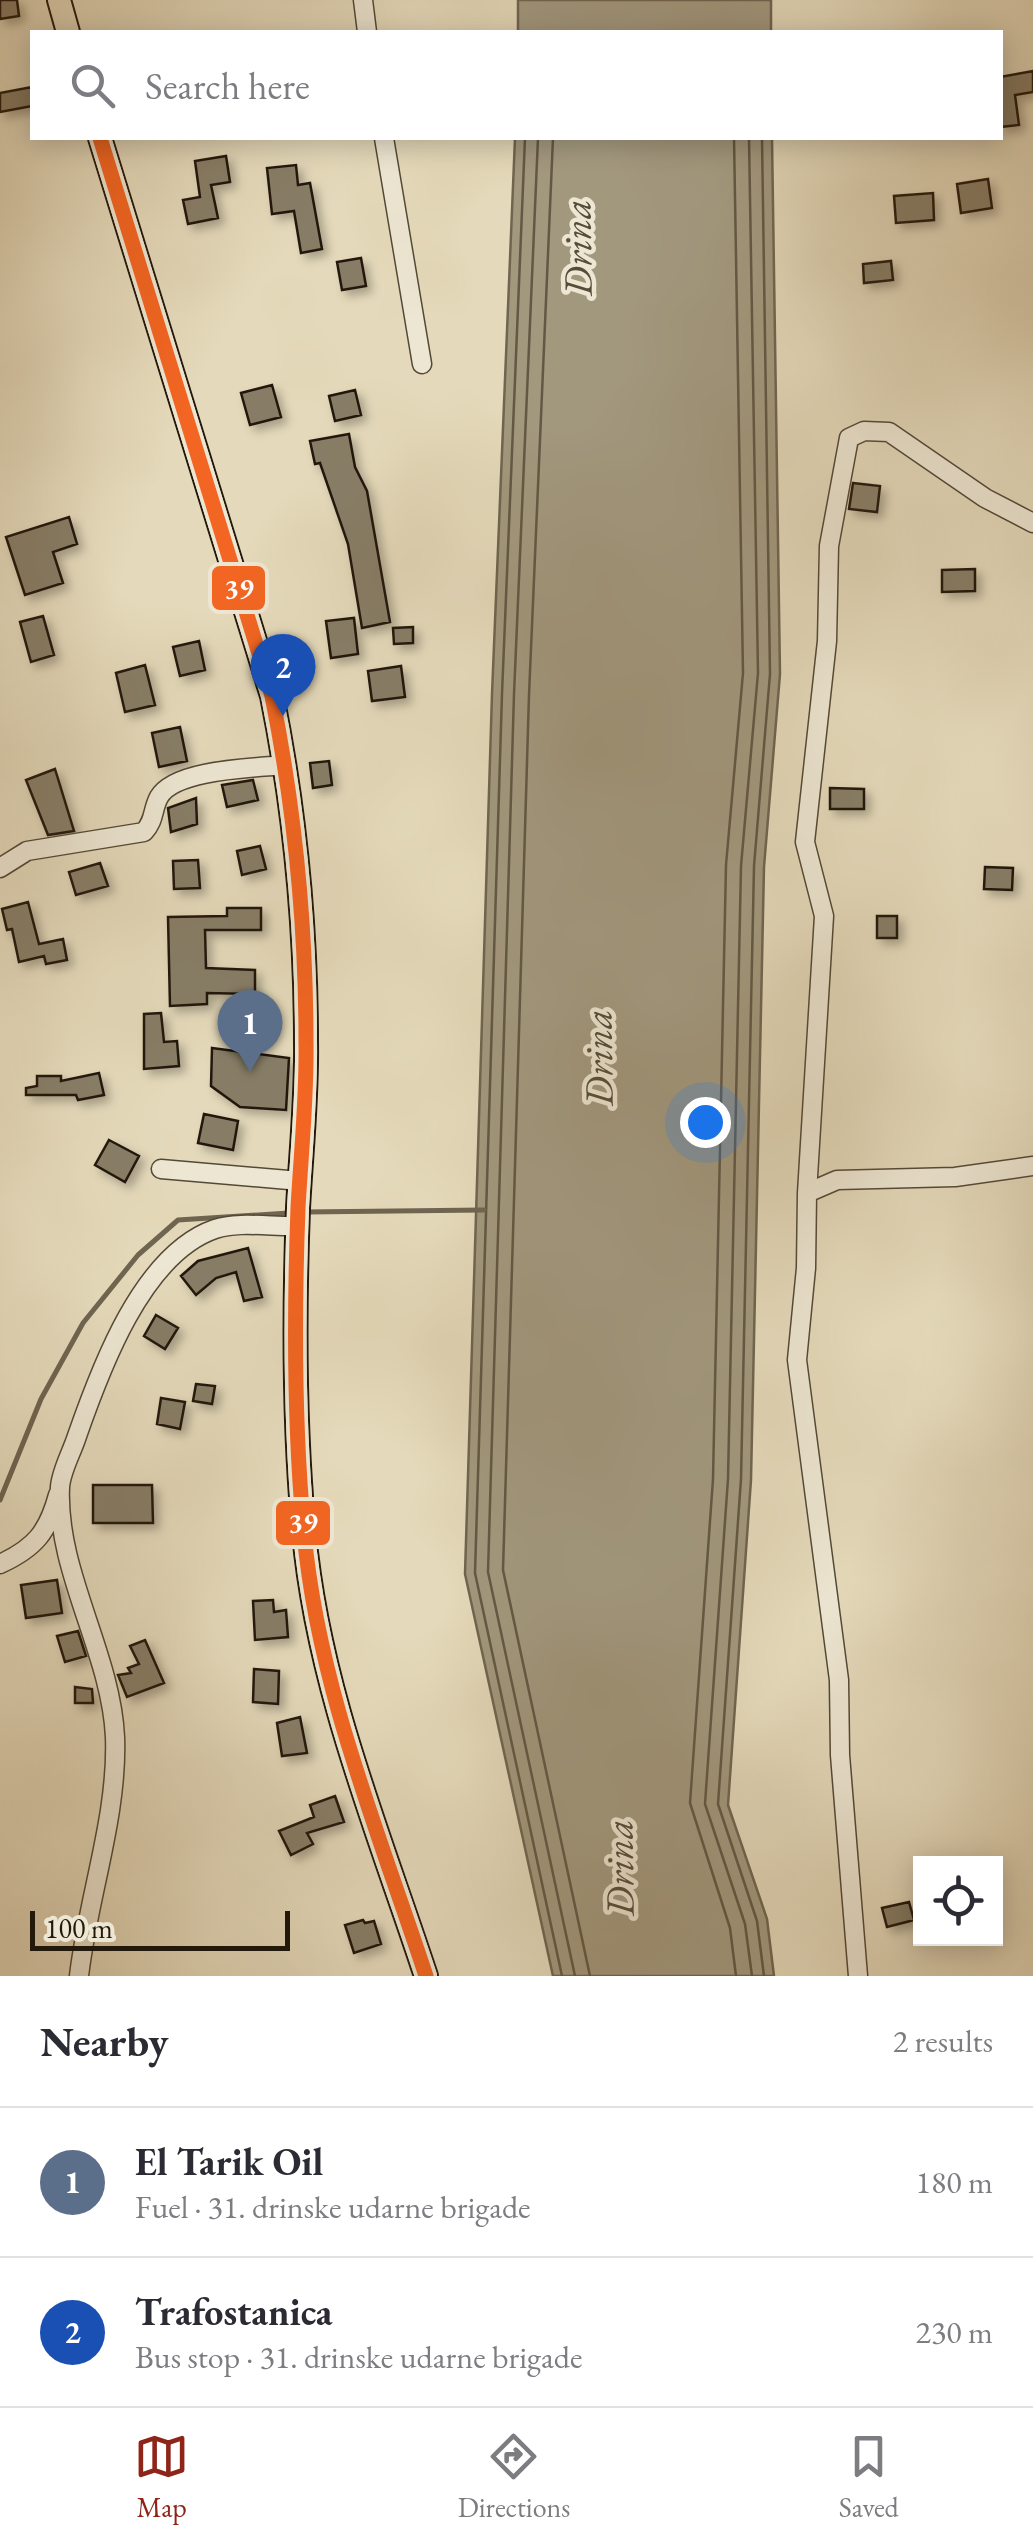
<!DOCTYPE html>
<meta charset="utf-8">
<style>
:root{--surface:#fff;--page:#f2f2f3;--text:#2b2b33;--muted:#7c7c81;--line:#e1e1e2;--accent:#8f2418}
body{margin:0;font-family:"EB Garamond",serif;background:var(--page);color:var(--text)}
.controls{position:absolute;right:30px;bottom:30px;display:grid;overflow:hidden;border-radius:0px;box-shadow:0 5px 25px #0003}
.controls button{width:90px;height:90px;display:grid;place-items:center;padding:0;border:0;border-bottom:2px solid var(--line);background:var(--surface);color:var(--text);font:50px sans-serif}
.scale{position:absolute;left:30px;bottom:25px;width:260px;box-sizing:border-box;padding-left:10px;border:5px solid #23190b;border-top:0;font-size:28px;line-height:35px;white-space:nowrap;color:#23190b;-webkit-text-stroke:8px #ede6d2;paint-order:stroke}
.you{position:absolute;left:705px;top:1122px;width:35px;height:35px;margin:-25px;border:8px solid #fff;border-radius:50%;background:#1a73e8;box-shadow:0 0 0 15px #1a73e833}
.badge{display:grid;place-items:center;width:65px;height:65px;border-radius:50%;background:var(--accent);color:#fff;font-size:32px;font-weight:700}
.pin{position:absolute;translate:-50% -82px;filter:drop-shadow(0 2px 5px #0008)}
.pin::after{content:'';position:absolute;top:52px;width:35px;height:30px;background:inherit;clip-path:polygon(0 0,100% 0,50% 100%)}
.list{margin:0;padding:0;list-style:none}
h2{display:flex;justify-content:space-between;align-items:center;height:130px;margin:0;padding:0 40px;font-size:42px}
h2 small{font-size:32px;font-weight:400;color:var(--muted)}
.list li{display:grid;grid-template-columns:65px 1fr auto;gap:30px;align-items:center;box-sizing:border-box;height:150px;padding:0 40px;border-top:2px solid var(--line)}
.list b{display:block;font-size:38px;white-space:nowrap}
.list p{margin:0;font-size:32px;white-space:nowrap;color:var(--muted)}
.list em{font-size:32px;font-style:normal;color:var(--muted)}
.icon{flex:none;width:55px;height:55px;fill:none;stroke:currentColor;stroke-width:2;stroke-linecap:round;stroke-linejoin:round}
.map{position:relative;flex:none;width:1033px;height:1976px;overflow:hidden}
.search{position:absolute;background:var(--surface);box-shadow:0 5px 25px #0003;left:30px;right:30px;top:30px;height:110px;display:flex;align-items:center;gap:25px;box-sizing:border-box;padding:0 35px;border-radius:0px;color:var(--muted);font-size:38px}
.sheet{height:430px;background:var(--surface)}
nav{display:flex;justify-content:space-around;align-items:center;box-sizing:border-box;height:140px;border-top:2px solid var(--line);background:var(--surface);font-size:28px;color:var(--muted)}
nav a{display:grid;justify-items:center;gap:5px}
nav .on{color:var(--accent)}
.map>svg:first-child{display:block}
.water{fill:#a2987e;stroke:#6f6550;stroke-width:2.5}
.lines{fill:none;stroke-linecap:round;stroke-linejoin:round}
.shore{stroke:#625844;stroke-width:2.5}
.stream{stroke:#6f6550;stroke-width:5}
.building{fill:#877d66;stroke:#23190b;stroke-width:2.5;filter:url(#shadow)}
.minor-casing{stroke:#534937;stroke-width:21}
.major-casing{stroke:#23190b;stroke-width:26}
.minor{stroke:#ede6d2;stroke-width:18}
.major{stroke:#e4d9ba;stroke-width:22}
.bus-1-casing{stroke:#ede6d2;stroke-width:22}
.bus-1{stroke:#f26522;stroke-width:15}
.labels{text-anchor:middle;stroke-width:9;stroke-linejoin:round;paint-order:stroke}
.water-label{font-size:40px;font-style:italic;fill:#564c39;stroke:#ede6d2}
.line-badge{stroke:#ede6d2;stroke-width:4}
.badge-label{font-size:28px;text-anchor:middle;font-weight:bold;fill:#fff}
</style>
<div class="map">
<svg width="1033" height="1976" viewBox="0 0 1033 1976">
<defs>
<filter id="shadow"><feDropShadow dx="5.5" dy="5.5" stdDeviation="5" flood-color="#0004"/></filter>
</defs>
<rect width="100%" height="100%" fill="#e4d9ba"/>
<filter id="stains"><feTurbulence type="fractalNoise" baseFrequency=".002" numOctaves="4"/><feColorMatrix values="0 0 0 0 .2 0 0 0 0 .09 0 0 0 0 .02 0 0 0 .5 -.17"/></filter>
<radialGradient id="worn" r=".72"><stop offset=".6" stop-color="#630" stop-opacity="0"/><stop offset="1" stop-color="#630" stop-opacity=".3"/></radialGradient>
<path class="water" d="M518,0H771V32H518Z
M515,138H772L780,674L764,867L751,1480L728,1805L767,1919L774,1976H553L465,1574L492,694Z"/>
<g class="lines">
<path class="shore" d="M525,138L502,694L475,1573L562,1976
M538,138L514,694L488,1572L575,1976
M553,138L529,695L503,1570L590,1976
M734,138L743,673L726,865L713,1479L690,1803L730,1928L736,1976
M749,138L758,673L741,866L728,1479L705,1804L745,1924L752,1976
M762,138L770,674L754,866L741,1479L718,1804L757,1921L764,1976"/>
<path class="stream" d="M305,1212L484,1210
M0,1500L41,1399L83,1323L138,1255L178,1220L289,1213"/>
</g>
<path class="building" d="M0,0H17L19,16L0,19Z
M1033,71V92L1015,95L1019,125L1000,127V77Z
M32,87V106L0,112V93Z
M226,156L230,182L211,185L218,218L188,224L183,200L200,197L195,161Z
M296,165L298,185L310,183L322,249L301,253L294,211L272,214L267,168Z
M988,179L992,208L961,213L957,184Z
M933,193L934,220L896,223L894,196Z
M361,258L366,286L342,290L337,262Z
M891,261L893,280L864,283L863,264Z
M272,385L281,417L250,425L241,393Z
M355,390L361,415L335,421L329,396Z
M349,434L355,467L367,491L390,622L362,628L348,544L320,463L315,464L310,441Z
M853,483L880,486L877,512L849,509Z
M69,517L77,544L53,552L63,583L25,595L6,537Z
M975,569V591L942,592V570Z
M43,616L54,655L31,662L20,622Z
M354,618L358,654L331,658L326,621Z
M413,627V643L394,644L393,628Z
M199,641L205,670L180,676L173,647Z
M145,665L155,705L125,712L116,673Z
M401,666L405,697L372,701L368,671Z
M180,727L187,761L159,767L152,733Z
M329,761L332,785L313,788L310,763Z
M55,769L74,831L48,835L26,780Z
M253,780L258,800L227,807L222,785Z
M830,788L864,789V809H830Z
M196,798L197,824L171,832L168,808Z
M260,846L266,869L242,875L237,851Z
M198,860L200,888L174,889L173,861Z
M100,863L108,886L76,895L69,872Z
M985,867L1013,868L1012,890L984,889Z
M28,902L39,944L63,939L67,960L46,964L44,956L19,962L12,929L7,930L2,909Z
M227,908H261V930H205L206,968L255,970V994L207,993V1004L170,1006L168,917L227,916Z
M877,916H897V938H877Z
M161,1013L164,1042L177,1041L179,1066L144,1069V1014Z
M212,1048L289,1058L286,1110L240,1107L211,1086Z
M99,1073L104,1095L78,1100L76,1095H26V1088L37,1086V1076H61V1081Z
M204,1114L238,1121L233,1150L198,1143Z
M109,1140L139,1156L125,1182L95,1165Z
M248,1248L262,1297L244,1301L236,1272L216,1278L196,1295L181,1276L198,1261Z
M156,1315L178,1328L165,1349L144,1336Z
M196,1384L215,1386L212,1404L193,1401Z
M161,1398L185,1402L180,1429L157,1424Z
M93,1485H152L153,1523H93Z
M57,1580L62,1613L26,1618L21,1585Z
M273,1600L274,1612L286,1610L288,1637L255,1640L253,1601Z
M78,1631L86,1656L65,1662L57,1636Z
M145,1640L164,1683L127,1697L118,1675L131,1673L128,1668L139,1664L130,1646Z
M254,1669L279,1671L278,1704L253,1702Z
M75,1687L92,1689L93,1703H75Z
M300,1717L307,1753L282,1756L277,1723Z
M335,1796L344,1822L307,1833L313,1844L291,1855L279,1831L314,1817L310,1805Z
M909,1902L914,1920L887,1927L882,1908Z
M363,1920L365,1923L374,1921L381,1944L354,1953L345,1925Z"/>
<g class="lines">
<defs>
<path id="minor" d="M363,0L367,32
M384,138L422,364
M0,868L27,851L144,832C155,820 152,810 159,797C175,769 255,768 285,765
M161,1169L300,1181
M807,1193L824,916L805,842L827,641L829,546L849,438L864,431L889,432L985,498L1033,523
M0,1564C35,1548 48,1532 58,1495
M79,1976C88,1897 118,1816 115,1737C111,1652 56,1572 60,1487C61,1471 72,1452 77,1436C100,1370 142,1254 215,1229C238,1221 273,1227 298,1226
M858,1976L840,1755L839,1680L797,1360L806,1268L807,1193L837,1180L955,1177L1033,1166"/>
<path id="major" d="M59,0L68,32
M100,138L272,696C295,811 306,925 306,1042C307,1097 301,1153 298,1208C294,1314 294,1427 304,1533C318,1687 378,1830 426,1976"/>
</defs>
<use href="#minor" class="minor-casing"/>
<use href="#major" class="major-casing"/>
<use href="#minor" class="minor"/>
<use href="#major" class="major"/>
<defs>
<path id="bus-1" d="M100,138L272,696C295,811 306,925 306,1042C307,1097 301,1153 298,1208C294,1314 294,1427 304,1533C318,1687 378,1830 426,1976"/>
</defs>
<use href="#bus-1" class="bus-1-casing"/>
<use href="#bus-1" class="bus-1"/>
</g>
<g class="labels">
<g class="water-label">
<text transform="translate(577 248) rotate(-91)" y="14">Drina</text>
<text transform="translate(598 1058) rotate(-91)" y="14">Drina</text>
<text transform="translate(619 1868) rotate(-91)" y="14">Drina</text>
</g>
</g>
<g class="line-badge">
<rect x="210" y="564" width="57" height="48" rx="10" fill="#f26522"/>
<rect x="274" y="1499" width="58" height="48" rx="10" fill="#f26522"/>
</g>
<g class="badge-label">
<text x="239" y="598">39</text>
<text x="303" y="1532">39</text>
</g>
<rect width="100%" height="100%" filter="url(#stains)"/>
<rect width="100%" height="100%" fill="url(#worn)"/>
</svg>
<div class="controls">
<button><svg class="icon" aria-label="locate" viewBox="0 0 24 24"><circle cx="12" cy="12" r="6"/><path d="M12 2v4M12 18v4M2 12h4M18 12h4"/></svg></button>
</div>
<div class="scale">100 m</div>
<div class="you"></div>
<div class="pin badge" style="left:250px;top:1072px;background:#5c6f8a">1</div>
<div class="pin badge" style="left:283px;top:716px;background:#1a4fb4">2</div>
<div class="search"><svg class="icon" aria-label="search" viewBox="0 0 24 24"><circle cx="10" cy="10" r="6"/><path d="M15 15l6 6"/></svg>Search here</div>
</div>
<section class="sheet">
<h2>Nearby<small>2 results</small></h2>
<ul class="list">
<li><span class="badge" style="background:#5c6f8a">1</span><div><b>El Tarik Oil</b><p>Fuel · 31. drinske udarne brigade</p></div><em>180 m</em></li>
<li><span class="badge" style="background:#1a4fb4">2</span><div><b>Trafostanica</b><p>Bus stop · 31. drinske udarne brigade</p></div><em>230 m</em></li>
</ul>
</section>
<nav>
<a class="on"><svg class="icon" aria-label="map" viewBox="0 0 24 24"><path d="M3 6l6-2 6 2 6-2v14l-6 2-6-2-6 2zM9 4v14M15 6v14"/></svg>Map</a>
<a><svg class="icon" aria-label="directions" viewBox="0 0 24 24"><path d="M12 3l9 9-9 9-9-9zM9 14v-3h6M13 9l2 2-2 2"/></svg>Directions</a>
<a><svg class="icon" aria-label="saved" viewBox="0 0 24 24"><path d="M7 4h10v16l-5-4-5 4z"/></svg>Saved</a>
</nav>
